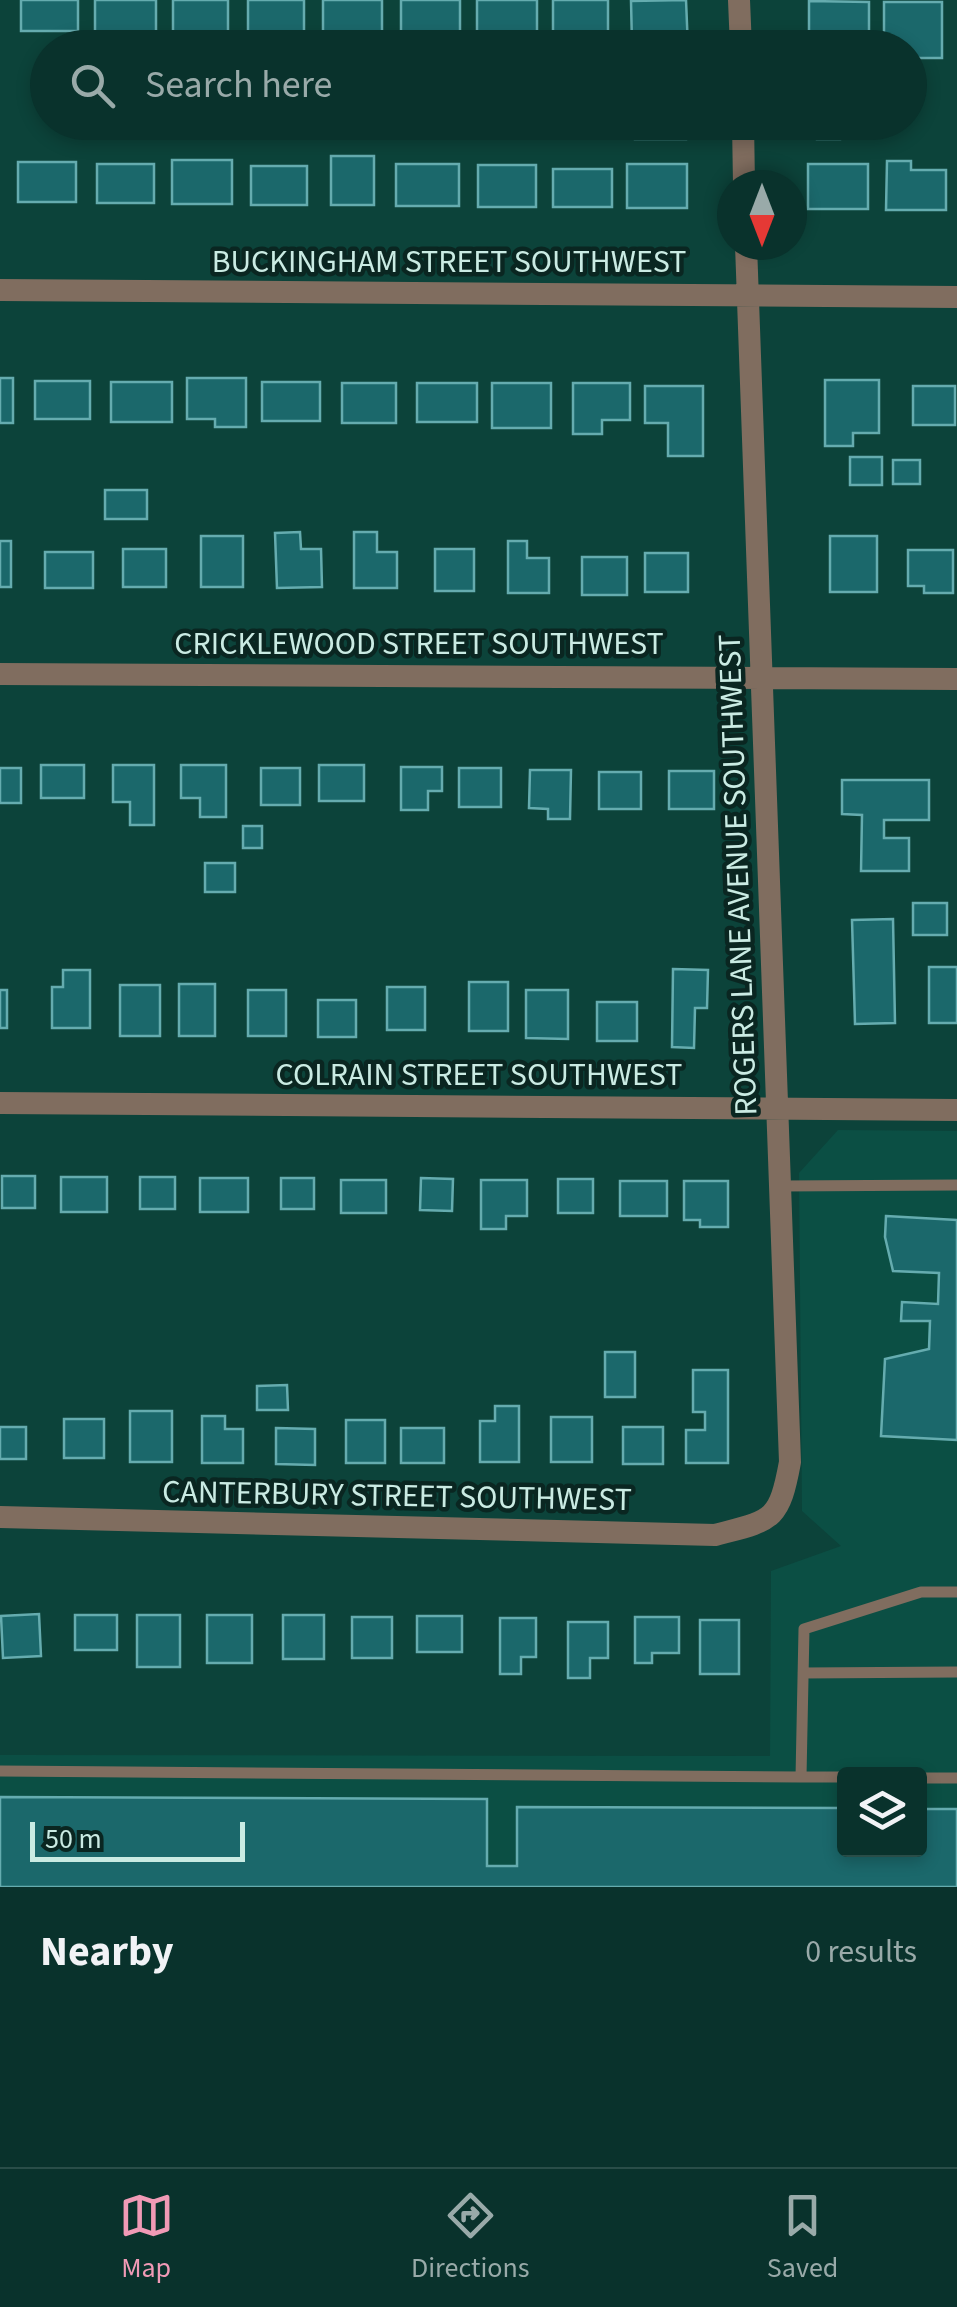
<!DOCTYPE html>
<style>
:root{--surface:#09322c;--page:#123a34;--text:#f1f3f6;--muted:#99aaa9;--line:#294d48;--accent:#f09ab6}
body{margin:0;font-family:"Source Sans 3",sans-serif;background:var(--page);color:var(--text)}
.controls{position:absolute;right:30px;bottom:30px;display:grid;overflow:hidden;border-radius:10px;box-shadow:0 5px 15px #0003}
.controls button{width:90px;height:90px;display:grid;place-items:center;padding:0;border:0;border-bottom:2px solid var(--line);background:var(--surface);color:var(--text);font:50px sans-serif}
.compass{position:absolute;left:717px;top:170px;width:90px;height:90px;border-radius:50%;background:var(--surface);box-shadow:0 5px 15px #0003;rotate:180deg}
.scale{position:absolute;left:30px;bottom:25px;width:215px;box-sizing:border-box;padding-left:10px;border:5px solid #caebe3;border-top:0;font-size:28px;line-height:35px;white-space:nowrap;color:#caebe3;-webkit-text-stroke:8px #0a2621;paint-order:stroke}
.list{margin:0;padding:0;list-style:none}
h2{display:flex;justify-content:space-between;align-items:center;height:130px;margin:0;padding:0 40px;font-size:42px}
h2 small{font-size:32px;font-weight:400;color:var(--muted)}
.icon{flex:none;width:55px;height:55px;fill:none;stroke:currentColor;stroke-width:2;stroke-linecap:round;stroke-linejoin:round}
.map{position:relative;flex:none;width:957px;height:1887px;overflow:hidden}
.search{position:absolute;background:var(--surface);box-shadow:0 5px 15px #0003;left:30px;right:30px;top:30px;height:110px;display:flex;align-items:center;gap:25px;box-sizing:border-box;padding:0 35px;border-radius:55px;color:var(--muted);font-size:38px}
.sheet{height:280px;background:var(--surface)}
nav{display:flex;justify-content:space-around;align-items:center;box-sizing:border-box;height:140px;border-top:2px solid var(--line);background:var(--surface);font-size:28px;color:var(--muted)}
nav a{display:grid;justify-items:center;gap:5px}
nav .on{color:var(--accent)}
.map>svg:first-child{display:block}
.built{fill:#0b4f44;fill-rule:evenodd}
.building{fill:#1b686b;stroke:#65acaf;stroke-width:2.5}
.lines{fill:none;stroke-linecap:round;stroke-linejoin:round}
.lane{stroke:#806d5f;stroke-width:11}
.street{stroke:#806d5f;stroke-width:22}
.labels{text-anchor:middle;stroke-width:9;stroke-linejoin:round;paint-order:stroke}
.street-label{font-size:32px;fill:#caebe3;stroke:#0a2621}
</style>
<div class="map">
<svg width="957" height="1887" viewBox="0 0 957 1887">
<rect width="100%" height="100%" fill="#0c433a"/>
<path class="built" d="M838,1130L957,1131V1887H0V1755L770,1756L771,1571L841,1546L802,1511L799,1173ZM844,1774H920V1850H844Z"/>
<path class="building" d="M21,0H78V31H21Z
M95,0H156V36H95Z
M173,0H228V34H173Z
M248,0H304V46H274V36H248Z
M323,0H382V42H323Z
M401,0H460V36H401Z
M477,0H537V39H477Z
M553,0H608V40H576V47H553Z
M686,0L688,48H652L651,43L632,44L631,1Z
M809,1L869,2V42H840V48H809Z
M884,2H942V58H910V48L884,46Z
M635,122H686V139H635Z
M817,122H840V139H817Z
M331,156H374V205H331Z
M172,160H232V204H172Z
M887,161H911V170H946V210H886Z
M18,162H76V202H18Z
M97,164H154V203H97Z
M396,164H459V206H396Z
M627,164H687V208H627Z
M808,164H868V209H808Z
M478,165H536V207H478Z
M251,166H307V205H251Z
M553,169H612V207H553Z
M0,378H13V423H0Z
M187,378H246V427H215V419H187Z
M825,380H879V433H853V446H825Z
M35,381H90V419H35Z
M111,382H172V422H111Z
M262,382H320V421H262Z
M342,383H396V423H342Z
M417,383H477V422H417Z
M492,383H551V428H492Z
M573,383H630V420H602V434H573Z
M645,386H703V456H668V423H645Z
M913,386H955V425H913Z
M850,457H882V485H850Z
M893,460H920V484H893Z
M105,490H147V519H105Z
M300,532L301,549H321L322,587L277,588L275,533Z
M354,532H377V552H397V588H354Z
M201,536H243V587H201Z
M830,536H877V592H830Z
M0,541H11V587H0Z
M508,541H527V558H549V593H508Z
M123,549H166V587H123Z
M435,549H474V591H435Z
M908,550H953V593H924V586H908Z
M45,552H93V588H45Z
M645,553H688V592H645Z
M582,557H627V595H582Z
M41,765H84V798H41Z
M113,765H154V825H130V802H113Z
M181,765H226V817H200V798H181Z
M319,765H364V801H319Z
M401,767H442V791H428V810H401Z
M0,768H21V803H0Z
M261,768H300V805H261Z
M459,768H501V807H459Z
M530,770H571L570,819H548V809L529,808Z
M669,771H714V809H669Z
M599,772H641V809H599Z
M842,780H929V820H884V838H909V871H861L862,815L842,814Z
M243,826H262V848H243Z
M205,863H235V892H205Z
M913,903H947V935H913Z
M893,919L895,1023L855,1024L852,920Z
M929,967H957V1023H929Z
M673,969L708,970L707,1008H695L694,1048L672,1047Z
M63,970H90V1028H52V987H63Z
M469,982H508V1031H469Z
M179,984H215V1036H179Z
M120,985H160V1036H120Z
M387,987H425V1030H387Z
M0,990H7V1028H0Z
M248,990H286V1036H248Z
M526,990H568V1039L526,1038Z
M318,1000H356V1037H318Z
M597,1002H637V1041H597Z
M2,1176H35V1208H2Z
M61,1177H107V1212H61Z
M140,1177H175V1209H140Z
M200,1178H248V1212H200Z
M281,1178H314V1209H281Z
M421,1178L453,1179L452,1211L420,1210Z
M558,1179H593V1213H558Z
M341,1180H386V1213H341Z
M481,1180H527V1216H506V1229H481Z
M620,1181H667V1216H620Z
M684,1181H728V1227H700V1220H684Z
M886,1216L957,1220V1440L881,1436L885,1359L929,1349L930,1321H901L902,1302L938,1304L939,1273L893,1271L885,1237Z
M605,1352H635V1397H605Z
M693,1370H728V1463H686V1430H705V1412H693Z
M287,1385L288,1410H257V1386Z
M495,1406H519V1462H480V1421H495Z
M130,1411H172V1462H130Z
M202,1416H225V1429H243V1463H202Z
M551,1417H592V1462H551Z
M64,1419H104V1458H64Z
M346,1420H385V1463H346Z
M0,1427H26V1459H0Z
M623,1427H663V1464H623Z
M276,1428L315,1429V1465L276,1464Z
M401,1428H444V1463H401Z
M39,1614L41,1656L3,1658L1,1616Z
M75,1615H117V1650H75Z
M137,1615H180V1667H137Z
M207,1615H252V1663H207Z
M283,1615H324V1659H283Z
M417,1616H462V1652H417Z
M352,1617H392V1658H352Z
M635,1617H679V1653H652V1663H635Z
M500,1618H536V1657H521V1674H500Z
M700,1620H739V1674H700Z
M568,1622H608V1658H590V1678H568Z
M0,1797L487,1799V1866H517V1807L844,1808V1850H920V1809H957V1887H0Z"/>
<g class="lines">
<path class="lane" d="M781,1186L957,1185
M803,1673L957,1672
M0,1771L801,1777L804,1629L921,1592H957
M801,1777H844
M920,1778H957"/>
<path class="street" d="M739,0L741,48
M743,122L744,185
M0,290L957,297
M0,674L957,679
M0,1103L957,1110
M0,1517L715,1535C772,1520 779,1522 790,1462L746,245"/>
</g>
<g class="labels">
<g class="street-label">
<text x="449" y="272">BUCKINGHAM STREET SOUTHWEST</text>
<text x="419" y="654">CRICKLEWOOD STREET SOUTHWEST</text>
<text transform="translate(737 875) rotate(-92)" y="11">ROGERS LANE AVENUE SOUTHWEST</text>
<text x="479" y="1085">COLRAIN STREET SOUTHWEST</text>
<text transform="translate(397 1495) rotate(1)" y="11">CANTERBURY STREET SOUTHWEST</text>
</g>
</g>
</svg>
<div class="controls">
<button><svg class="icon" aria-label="layers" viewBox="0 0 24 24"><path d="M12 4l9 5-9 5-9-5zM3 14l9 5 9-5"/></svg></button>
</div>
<svg class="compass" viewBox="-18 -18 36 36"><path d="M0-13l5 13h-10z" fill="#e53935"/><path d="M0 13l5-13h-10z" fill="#99aaa9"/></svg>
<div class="scale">50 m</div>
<div class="search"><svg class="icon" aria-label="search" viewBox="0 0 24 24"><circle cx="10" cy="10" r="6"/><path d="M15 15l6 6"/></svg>Search here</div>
</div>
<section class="sheet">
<h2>Nearby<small>0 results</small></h2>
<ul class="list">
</ul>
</section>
<nav>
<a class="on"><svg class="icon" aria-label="map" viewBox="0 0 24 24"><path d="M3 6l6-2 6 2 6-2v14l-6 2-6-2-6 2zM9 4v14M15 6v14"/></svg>Map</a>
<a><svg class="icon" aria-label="directions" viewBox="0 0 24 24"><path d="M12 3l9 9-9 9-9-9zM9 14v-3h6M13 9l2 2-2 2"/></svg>Directions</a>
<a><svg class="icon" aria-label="saved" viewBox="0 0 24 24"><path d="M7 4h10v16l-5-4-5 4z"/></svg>Saved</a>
</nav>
